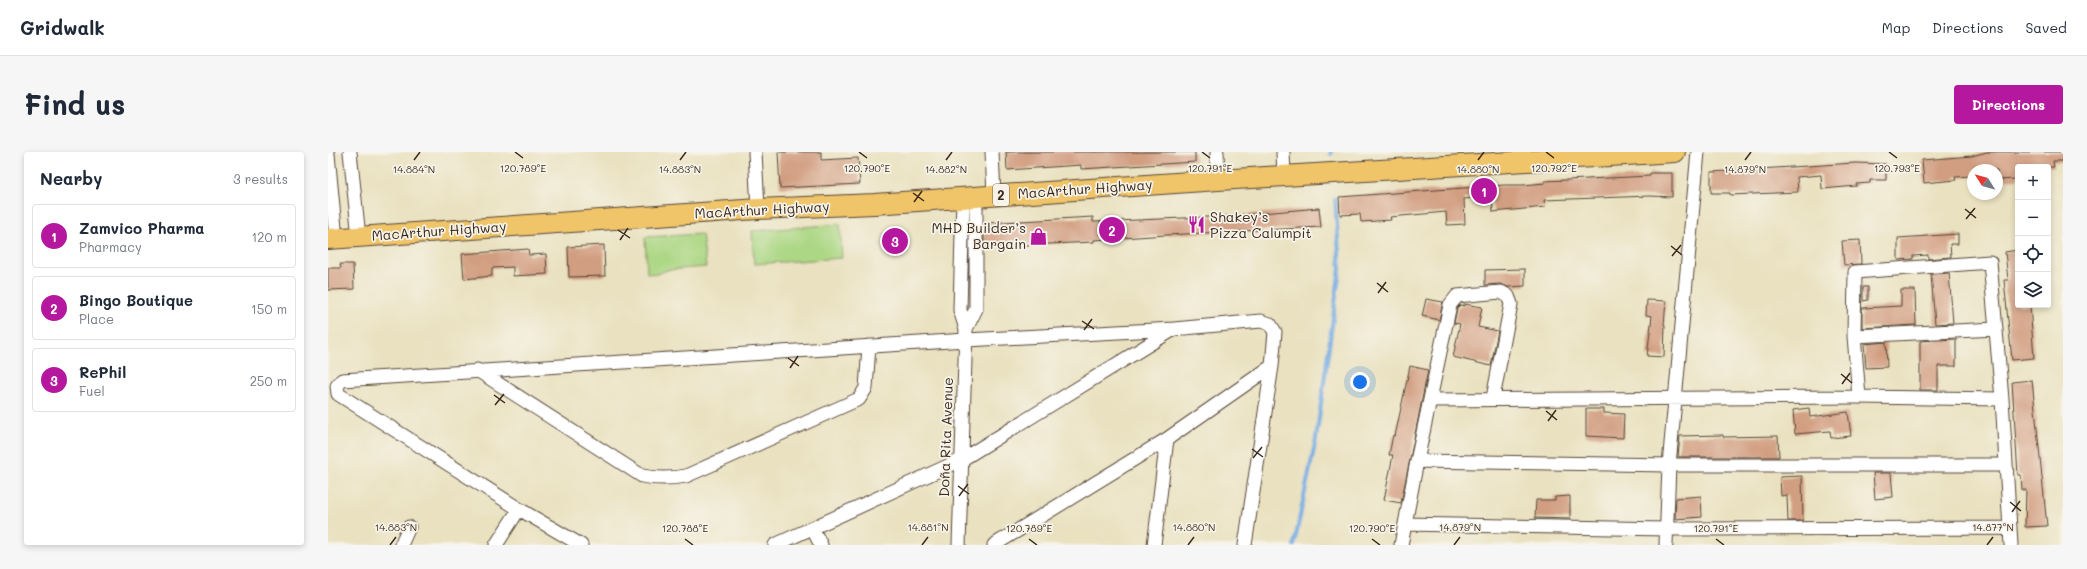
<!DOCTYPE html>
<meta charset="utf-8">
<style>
:root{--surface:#fff;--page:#f6f6f7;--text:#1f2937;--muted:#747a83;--line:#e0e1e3;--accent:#b5179e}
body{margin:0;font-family:Mali,sans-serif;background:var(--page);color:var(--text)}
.controls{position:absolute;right:12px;top:12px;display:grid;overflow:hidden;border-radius:4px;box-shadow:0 2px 6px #0003}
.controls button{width:36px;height:36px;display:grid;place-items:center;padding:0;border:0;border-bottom:1px solid var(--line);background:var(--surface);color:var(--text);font:20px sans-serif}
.compass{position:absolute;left:1639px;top:12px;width:36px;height:36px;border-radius:50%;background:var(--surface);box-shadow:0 2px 6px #0003;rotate:307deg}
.you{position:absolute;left:1032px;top:230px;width:14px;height:14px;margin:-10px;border:3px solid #fff;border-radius:50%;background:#1a73e8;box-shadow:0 0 0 6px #1a73e833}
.badge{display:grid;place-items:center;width:26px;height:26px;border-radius:50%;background:var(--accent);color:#fff;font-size:13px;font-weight:700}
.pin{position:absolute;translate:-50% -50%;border:2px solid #fff;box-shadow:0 1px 4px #0006}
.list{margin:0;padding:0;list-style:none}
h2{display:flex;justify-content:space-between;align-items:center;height:52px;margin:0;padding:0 16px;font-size:17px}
h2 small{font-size:13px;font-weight:400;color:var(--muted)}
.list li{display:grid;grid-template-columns:26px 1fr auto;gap:12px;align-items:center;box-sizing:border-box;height:64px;margin:0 8px 8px;padding:0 8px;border:1px solid var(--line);border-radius:4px}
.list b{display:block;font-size:15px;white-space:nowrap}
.list p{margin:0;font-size:13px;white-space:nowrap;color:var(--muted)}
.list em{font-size:13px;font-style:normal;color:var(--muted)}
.icon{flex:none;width:22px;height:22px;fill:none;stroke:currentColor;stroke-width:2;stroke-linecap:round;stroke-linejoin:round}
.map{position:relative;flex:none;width:1735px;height:393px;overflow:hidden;border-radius:4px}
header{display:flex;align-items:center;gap:24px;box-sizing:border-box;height:56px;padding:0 20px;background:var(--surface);border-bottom:1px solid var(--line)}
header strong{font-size:19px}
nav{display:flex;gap:22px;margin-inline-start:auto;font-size:14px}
.intro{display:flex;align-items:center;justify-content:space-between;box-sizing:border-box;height:96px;padding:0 24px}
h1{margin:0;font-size:28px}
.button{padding:10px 18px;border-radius:4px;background:var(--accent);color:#fff;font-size:14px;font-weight:700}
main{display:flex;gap:24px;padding:0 24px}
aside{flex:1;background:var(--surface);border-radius:4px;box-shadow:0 2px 6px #0003}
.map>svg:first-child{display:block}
.green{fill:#acd784;stroke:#748051}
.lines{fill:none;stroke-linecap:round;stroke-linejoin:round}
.stream{stroke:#74ace3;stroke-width:4}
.building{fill:#d29e81}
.minor-casing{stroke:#554536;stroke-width:15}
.highway-casing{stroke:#554536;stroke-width:22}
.minor{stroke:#fff;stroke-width:13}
.highway{stroke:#f0c469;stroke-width:20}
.ticks{fill:none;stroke:#3b2a1e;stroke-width:1.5}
.labels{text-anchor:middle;stroke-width:3.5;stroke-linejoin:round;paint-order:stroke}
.shield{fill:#f7f3e8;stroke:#73665b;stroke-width:1}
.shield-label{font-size:13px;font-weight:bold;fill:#3b2a1e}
.street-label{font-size:14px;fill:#3b2a1e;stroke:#f7f3e8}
.poi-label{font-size:14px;fill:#3b2a1e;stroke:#f7f3e8;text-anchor:start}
.ticks-label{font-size:10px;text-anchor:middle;fill:#3b2a1e;stroke:#f7f3e8;stroke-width:3.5;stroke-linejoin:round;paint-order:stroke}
</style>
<header>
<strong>Gridwalk</strong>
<nav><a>Map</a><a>Directions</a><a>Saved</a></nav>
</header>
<div class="intro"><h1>Find us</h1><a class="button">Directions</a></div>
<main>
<aside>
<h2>Nearby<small>3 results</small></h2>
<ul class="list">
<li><span class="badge">1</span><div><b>Zamvico Pharma</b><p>Pharmacy</p></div><em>120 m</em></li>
<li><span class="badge">2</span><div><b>Bingo Boutique</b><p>Place</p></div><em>150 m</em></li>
<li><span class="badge">3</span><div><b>RePhil</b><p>Fuel</p></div><em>250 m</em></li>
</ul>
</aside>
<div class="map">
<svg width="1735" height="393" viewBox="0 0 1735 393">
<rect width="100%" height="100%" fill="#f7f3e8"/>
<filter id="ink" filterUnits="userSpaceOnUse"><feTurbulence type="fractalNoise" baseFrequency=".025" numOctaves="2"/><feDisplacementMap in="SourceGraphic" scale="8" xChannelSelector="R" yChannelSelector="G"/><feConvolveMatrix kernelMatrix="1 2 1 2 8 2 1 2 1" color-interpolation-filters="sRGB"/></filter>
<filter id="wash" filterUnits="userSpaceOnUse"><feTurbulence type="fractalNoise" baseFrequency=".012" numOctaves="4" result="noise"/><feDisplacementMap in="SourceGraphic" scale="16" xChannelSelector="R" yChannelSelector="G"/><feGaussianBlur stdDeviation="0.9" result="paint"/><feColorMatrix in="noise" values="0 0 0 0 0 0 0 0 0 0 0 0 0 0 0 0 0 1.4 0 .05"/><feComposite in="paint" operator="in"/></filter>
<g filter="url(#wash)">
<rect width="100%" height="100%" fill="#e9e1bf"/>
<path class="green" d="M512,72L514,106L426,112L424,79Z
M374,82L378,115L339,118L329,122L319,121L317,85Z"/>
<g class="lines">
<path class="stream" d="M1003,2V0
M966,393L988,287L1012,116L1007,47"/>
</g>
<g id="blocks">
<path class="building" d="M450,0H493V8L530,6L532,32L452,36Z
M678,0H867V10L753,17V13L679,18Z
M1659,0H1735V9H1725L1726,15H1690V27L1669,28V18H1645V24L1627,25L1628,28L1596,31L1594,8L1644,4Z
M1527,11L1558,12V28H1542V31L1528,32L1529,34L1494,37L1493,23L1469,25L1470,40L1402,43V41H1383V20Z
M1322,21H1344V45L1322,44L1216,48L1217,55L1165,60L1164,44L1136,47L1137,72L1119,73L1118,60L1062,65L1063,68L1033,70L1032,62L1012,63L1011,45L1177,33H1195L1217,31V29L1322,24Z
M991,56L993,75L838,83L766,88V90L656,95V78H658V71L765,65V70L900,64Z
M577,80L578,96L558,98L556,81Z
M1630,82V92H1622L1623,105L1600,107V103L1585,104V107L1570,108V86Z
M1532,88L1533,112L1516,113L1514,89Z
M276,93L277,124L241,125L240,95Z
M200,97L201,103L218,102L219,122L185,124V115L164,116V124L136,127L134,102Z
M1690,98V153H1702L1706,206L1684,208L1676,128H1680L1677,100Z
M12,112H25L26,137L0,138V116H13Z
M1197,117V134L1180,135L1172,132L1157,133V118Z
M1621,121L1625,171L1607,172L1603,122Z
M1535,135H1540V148L1535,149Z
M1573,138H1587L1588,173L1534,176V156L1573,154Z
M1098,147L1115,150L1111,168L1094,164Z
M1319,148L1338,149L1336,173H1337L1336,205L1319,204L1324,164L1318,163Z
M1136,152L1154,155L1150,175L1170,179L1163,214L1125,205L1132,172L1126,171L1129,156L1132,153L1136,154Z
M1628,187V214H1610V238H1592V189Z
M1558,190L1559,215L1538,216L1536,192Z
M1082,214L1100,218L1073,351L1056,348L1065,303H1061L1065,283L1067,284Z
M1704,228L1719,374L1697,375L1698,338H1694L1693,323H1690L1684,230Z
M1481,256L1482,265L1520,260L1523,284L1503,286L1502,279L1467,282L1465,258Z
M1258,257H1276V261L1296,262L1295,286L1258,284Z
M1395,283V285L1450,284L1451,305H1350L1352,284Z
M1545,321H1563L1565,345L1547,347Z
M1474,324L1475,369H1460L1459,343L1453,344L1452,325Z
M1242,344V367L1207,366L1208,348H1227V345Z
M1373,344L1374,365L1347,367L1348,346Z"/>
</g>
</g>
<g filter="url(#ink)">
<use href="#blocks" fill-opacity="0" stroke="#554536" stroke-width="1"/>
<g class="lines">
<defs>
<path id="minor" d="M22,0L31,85
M427,0L430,57
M664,0L666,43
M889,0L890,28
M955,0L956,24
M0,2L8,87
M638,177L648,157V45
M1526,184L1668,177
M149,218L314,324C330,327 342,327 358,324L531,247L538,236L541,194
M1531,245L1526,184L1527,120L1662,110L1674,247L1683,393
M1103,248L1531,245L1674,247
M1089,309L1341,313H1678
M1077,372L1338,377L1682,376
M484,376L493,393
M73,393L81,375
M168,393L191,357
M253,393L191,357L10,242L9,234L14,228L638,188L846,177
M447,393L633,308L846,177L933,169L942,172L947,180L944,214L917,393
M631,393L638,177L632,158L635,46
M666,393L839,287L944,214
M826,393L839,287
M1073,393L1089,309L1122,153L1129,144L1173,140L1180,144L1183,152L1165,246
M1338,393L1341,313L1370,0"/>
<path id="highway" d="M0,87L430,57L546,52L890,28L1347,0"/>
</defs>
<use href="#minor" class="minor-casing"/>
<use href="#highway" class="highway-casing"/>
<use href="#minor" class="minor"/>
<use href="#highway" class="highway"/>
</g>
</g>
<path class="ticks" d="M187,0L195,6M531,0L539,6M874,0L882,6M1218,0L1226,6M1561,0L1569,6M86,8L92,0M352,8L358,0M618,8L624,0M1150,8L1156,0M1417,8L1423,0M585,41L596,49M586,50L594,39M1637,57L1648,66M1638,67L1647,56M290,78L302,86M292,88L300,76M1343,94L1354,103M1344,104L1353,93M1049,131L1060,140M1050,141L1058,130M754,169L766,177M756,178L764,167M460,206L471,214M462,216L470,204M1513,222L1524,231M1514,232L1522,221M166,243L177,251M167,253L176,242M1218,259L1229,268M1220,269L1228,258M924,297L935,305M925,306L934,295M630,334L641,342M631,344L640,332M1682,350L1693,359M1684,360L1692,349M357,387L365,393M701,387L709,393M1044,387L1052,393M1388,387L1396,393M62,393L68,385M594,393L600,385M860,393L866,385M1126,393L1132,385M1659,393L1665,385"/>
<defs>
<symbol id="restaurant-bare" viewBox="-9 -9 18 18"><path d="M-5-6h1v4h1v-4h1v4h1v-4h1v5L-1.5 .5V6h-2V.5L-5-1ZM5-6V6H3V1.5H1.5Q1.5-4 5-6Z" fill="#b5179e" stroke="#f7f3e8" stroke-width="2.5" paint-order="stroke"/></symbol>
<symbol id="shop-bare" viewBox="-9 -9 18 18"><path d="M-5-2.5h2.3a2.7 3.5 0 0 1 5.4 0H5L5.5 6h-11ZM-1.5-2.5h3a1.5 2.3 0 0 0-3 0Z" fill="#b5179e" stroke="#f7f3e8" stroke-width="2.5" paint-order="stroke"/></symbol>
</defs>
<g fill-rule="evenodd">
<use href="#restaurant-bare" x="856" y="60" width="25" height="25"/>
<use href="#shop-bare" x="698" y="72" width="25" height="25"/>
</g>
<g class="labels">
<rect class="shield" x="665" y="32" width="16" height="22" rx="3"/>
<g class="shield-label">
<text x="673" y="48">2</text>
</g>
<g class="street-label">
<text transform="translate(757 37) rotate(-4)" y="5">MacArthur Highway</text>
<text transform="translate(434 58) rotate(-3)" y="5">MacArthur Highway</text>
<text transform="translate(111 79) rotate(-4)" y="5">MacArthur Highway</text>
<text transform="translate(618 285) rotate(-88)" y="5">Doña Rita Avenue</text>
</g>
<g class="poi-label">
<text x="882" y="70">Shakey’s<tspan x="882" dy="16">Pizza Calumpit</tspan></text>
<text x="698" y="81" text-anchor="end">MHD Builder’s<tspan x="698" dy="16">Bargain</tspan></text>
</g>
</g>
<g class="ticks-label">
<text x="195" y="20">120.789°E</text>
<text x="539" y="20">120.790°E</text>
<text x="882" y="20">120.791°E</text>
<text x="1226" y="20">120.792°E</text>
<text x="1569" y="20">120.793°E</text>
<text x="86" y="21">14.884°N</text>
<text x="352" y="21">14.883°N</text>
<text x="618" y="21">14.882°N</text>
<text x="1150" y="21">14.880°N</text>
<text x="1417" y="21">14.879°N</text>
<text x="68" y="379">14.883°N</text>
<text x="600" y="379">14.881°N</text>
<text x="866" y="379">14.880°N</text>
<text x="1132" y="379">14.879°N</text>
<text x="1665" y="379">14.877°N</text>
<text x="357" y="380">120.788°E</text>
<text x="701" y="380">120.789°E</text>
<text x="1044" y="380">120.790°E</text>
<text x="1388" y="380">120.791°E</text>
</g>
</svg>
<div class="controls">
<button>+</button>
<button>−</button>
<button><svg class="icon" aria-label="locate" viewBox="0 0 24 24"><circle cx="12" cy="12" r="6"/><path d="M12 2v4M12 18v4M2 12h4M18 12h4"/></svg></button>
<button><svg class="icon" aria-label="layers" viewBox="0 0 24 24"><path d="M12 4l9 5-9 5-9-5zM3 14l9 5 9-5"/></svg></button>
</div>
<svg class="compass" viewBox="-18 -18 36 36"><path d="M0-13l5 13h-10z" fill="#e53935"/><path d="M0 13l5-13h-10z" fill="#747a83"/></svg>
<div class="you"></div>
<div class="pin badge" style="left:1156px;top:39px">1</div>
<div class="pin badge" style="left:784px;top:78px">2</div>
<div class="pin badge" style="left:567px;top:89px">3</div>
</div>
</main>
